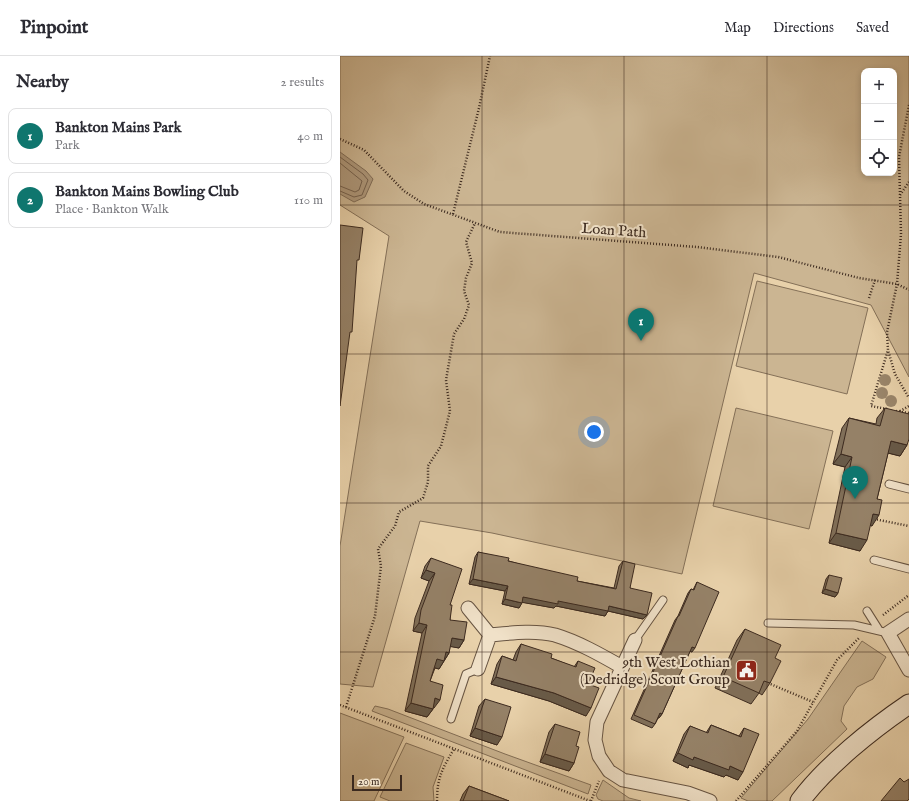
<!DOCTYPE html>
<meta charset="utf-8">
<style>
:root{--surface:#fff;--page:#f7f7f7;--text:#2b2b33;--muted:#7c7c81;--line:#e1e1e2;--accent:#0f766e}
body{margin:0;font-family:"IM FELL English",serif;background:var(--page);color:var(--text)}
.controls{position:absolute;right:12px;top:12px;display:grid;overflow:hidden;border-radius:8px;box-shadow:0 2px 6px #0003}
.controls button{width:36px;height:36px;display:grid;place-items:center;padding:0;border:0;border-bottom:1px solid var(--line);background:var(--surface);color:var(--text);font:20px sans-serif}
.scale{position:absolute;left:12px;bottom:10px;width:50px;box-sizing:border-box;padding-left:4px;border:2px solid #3c2a1f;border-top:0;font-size:11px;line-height:14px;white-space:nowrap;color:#3c2a1f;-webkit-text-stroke:3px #f0e1c8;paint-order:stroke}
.you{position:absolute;left:254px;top:376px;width:14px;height:14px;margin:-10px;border:3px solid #fff;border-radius:50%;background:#1a73e8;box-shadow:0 0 0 6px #1a73e833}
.badge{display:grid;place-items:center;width:26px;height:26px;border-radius:50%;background:var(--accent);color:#fff;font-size:13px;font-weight:700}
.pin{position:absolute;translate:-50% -33px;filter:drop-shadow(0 1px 2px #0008)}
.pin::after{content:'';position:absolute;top:21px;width:14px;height:12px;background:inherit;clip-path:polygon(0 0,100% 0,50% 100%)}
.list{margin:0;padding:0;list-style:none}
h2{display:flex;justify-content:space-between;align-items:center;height:52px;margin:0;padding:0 16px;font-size:17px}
h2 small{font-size:13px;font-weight:400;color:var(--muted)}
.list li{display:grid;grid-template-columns:26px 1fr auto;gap:12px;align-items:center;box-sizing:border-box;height:56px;margin:0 8px 8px;padding:0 8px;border:1px solid var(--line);border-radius:8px}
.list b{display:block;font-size:15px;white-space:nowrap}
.list p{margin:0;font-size:13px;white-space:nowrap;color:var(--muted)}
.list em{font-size:13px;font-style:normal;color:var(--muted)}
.icon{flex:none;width:22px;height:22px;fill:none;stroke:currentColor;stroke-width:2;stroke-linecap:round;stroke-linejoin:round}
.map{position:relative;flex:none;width:569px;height:745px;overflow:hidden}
header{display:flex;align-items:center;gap:24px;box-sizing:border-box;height:56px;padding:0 20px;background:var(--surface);border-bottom:1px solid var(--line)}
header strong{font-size:19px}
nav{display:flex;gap:22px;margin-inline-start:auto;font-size:14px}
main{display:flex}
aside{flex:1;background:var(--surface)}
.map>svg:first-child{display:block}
.green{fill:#cbb592;stroke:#847058;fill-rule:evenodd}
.water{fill:#ae987b;stroke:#806c56}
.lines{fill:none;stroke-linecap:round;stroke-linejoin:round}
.shore{stroke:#75614d;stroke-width:1}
.lane-casing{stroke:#675442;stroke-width:9}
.street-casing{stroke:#675442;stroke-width:15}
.secondary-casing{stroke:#3c2a1f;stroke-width:21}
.path{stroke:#3c2a1f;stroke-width:2.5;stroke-dasharray:1 2;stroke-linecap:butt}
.lane{stroke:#f0e1c8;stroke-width:7}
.street{stroke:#f0e1c8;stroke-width:13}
.secondary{stroke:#f0e1c8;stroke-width:19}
.tree{fill:#99856a}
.wall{fill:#806f59;stroke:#3c2a1f}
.shaded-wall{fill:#685a48;stroke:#3c2a1f}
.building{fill:#958167;stroke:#3c2a1f}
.grid{fill:none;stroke:#3c2a1f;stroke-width:1;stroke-opacity:0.55}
.labels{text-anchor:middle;stroke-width:4;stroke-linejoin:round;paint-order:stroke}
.street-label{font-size:15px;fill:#3c2a1f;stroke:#f0e1c8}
.poi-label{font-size:15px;fill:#3c2a1f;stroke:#f0e1c8;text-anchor:end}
</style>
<header>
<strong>Pinpoint</strong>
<nav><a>Map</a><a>Directions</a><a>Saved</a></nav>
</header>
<main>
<aside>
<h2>Nearby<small>2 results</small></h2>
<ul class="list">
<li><span class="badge">1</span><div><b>Bankton Mains Park</b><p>Park</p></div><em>40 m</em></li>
<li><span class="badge">2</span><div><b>Bankton Mains Bowling Club</b><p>Place · Bankton Walk</p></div><em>110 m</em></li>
</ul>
</aside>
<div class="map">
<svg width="569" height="745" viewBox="0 0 569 745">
<rect width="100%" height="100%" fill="#e8d1aa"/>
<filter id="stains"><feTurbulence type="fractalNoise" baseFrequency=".005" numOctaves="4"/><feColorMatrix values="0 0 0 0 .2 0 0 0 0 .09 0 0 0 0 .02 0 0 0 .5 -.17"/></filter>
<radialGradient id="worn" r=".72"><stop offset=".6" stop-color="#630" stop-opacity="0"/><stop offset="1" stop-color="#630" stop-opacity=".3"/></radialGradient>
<path class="green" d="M0,0H569V321L531,249L414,217L342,518L152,477L80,465L33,631L0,628V490L49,180L0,149ZM524,15H554V117H524Z
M417,225L528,252L507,338L396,310Z
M396,352L493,375L469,473L373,450Z
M522,585L546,601L533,623L517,631L504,650L501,665L507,673L432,745H408L401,742L468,663Z
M35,650L48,653L165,698L251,729L248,738L32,655Z
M0,657L64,681L34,745H0Z
M66,687L104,701L93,731L94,745H50L40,741Z
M263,724L289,742L301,745H263L258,743L256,739Z"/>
<path class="water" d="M0,96L26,115L33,123L25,141L14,146L0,138Z"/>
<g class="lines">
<path class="shore" d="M0,101L23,118L28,124L22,139L14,141L0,135
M0,107L22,125L19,134L15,136L0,130"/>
<defs>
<path id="lane" d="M549,428L569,433
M534,504L569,513
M527,555L539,574
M428,567L514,569L548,577
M295,584L323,544
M111,663L126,618L138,613"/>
<path id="street" d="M128,552L150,579C171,577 195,574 215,579C238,586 261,599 282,611
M569,563L548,577L569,614
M295,584L257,666L255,684L259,700L269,715L283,724L348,737L370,745
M138,613L150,579"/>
<path id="secondary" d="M460,745C487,709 532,673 569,648"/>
</defs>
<use href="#lane" class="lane-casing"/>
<use href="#street" class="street-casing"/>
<use href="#secondary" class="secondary-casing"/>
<path class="path" d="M569,49L559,101L561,178L557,228L547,276L548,294L555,318L569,342
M0,83L24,94L64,135L84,148L160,176L357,191L438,201L519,222L557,228L569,234
M560,139L569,126
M113,158L139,52L150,0
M529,242L535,224
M547,353L531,350L548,294
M556,355L569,357
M560,355L569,350
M534,463L569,470
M543,559L569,539
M428,627L473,646
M0,649L250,745
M6,651L35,560L41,510L38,493L55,470L59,456L83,442L88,426V410L101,390L110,355L106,324L114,278L124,263L129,249L124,235L126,222L132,207L126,186L135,167
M97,745C97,722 102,713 114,693
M251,745L259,725
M396,745L457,675L497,604L519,582"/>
<use href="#lane" class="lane"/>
<use href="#street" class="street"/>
<use href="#secondary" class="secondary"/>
</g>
<g class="tree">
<circle cx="545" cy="324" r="6"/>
<circle cx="542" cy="337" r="6"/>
<circle cx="551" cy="345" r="6"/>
</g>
<path class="wall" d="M545,352L567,389L560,400L548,397L537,443L532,470L530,469L520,495L489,487L505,411L493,408L502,372L509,362L536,368L537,362Z
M138,496L237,525L274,532L279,510L283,505L290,532L307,559L303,563L268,555L265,560L216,550L214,552L182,546L179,552L162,548L165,535L129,528L135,501Z
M91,502L110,549V564L124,584L119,592L110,590L109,597L99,613L95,612L90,625L94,652L93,651V653L87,661L65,655L82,577L73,575L75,562L89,525L81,522L85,510Z
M489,519L498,537L495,541L482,537L486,523Z
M357,526L352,596L350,595L322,658L319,662H318L315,668L312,672L291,663L335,564L338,560L348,537L351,533L353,534Z
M405,573L435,602L430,627L422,639L419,637L411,648L375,632L397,584Z
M181,588L211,602L234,611L238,605L248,628L246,660L209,645L151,628L157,608L162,600L173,604L176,596Z
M145,643L157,689L130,680L139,650Z
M215,668L236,690L234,707L229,715L200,706L209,676Z
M371,669L399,680L404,672L398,724L386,719L384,721L349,709L348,712L333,705L344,678L350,670L366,677Z
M129,730L169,745H120L123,738Z"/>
<path class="shaded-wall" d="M551,385L567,389L560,400L544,396Z
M501,398L512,401L505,411L493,408Z
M533,458L539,459L532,470L526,468Z
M496,477L527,484L520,495L489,487Z
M86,514L95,517L89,525L81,522Z
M133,523L168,530L165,535L129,528Z
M485,533L498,537L495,541L482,537Z
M183,541L269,550L307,559L303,563L268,555L265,560L216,550L214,552L180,546Z
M165,543L182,547L179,552L162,548Z
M79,567L87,569L82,577L73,575Z
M112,582L124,584L119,592L107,590Z
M352,591L355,592L352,596L349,595Z
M106,596L109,597L99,613L92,611L97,603Z
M156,621L214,637L251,652L246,660L209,645L151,628Z
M95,642L100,644L94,652L90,650Z
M71,647L93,653L87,661L65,655Z
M320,657L322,658L319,662L317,661Z
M135,672L162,681L157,689L130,680Z
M338,697L390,710L403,716L398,724L386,719L384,721L349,709L348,712L333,705Z
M205,698L234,707L229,715L200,706Z"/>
<path class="building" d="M0,169L23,172L19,204H17L12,276H10L0,350Z
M545,352L569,358V383L567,389L551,385L537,443L542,444L539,459L533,458L527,484L496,477L512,401L501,398L509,362L540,370Z
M138,496L169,502L168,505L238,521L237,525L276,533L283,505L295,508L290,532L312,537L307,559L269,550L268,555L218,545V548L183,541L182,547L165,543L168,530L133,523Z
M91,502L122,513L110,549H112L110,564L127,566L124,584L112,582L109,597L106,596L104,605L97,603L90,625L103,629L100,644L95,642L93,653L71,647L87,569L79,567L81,554L95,517L86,514Z
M489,519L502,522L498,537L485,533Z
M357,526L379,536L355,592L352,591L322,658L320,657L315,668L294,659L338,560H339L351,533L354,534Z
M405,573L441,589L435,602L441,605L430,627L424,625L419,637L383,621Z
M181,588L212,598L211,602L236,611L238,605L255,612L248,628L259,632L251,652L214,637L156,621L162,600L176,605Z
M145,643L171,651L162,681L135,672Z
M215,668L240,676L236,690L239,691L234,707L205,698Z
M371,669L401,681L404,672L419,678L403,716L390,710L389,714L354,701L353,704L338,697L350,670L368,677Z
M560,722L564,726L569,723V743L567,745H541Z
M129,730L169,745H123Z"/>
<path class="grid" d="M142,0V745M284,0V745M427,0V745M0,149H569M0,298H569M0,447H569M0,596H569"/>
<defs>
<symbol id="civic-square" viewBox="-11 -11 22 22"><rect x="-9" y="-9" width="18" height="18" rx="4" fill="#8f2418" stroke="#f0e1c8"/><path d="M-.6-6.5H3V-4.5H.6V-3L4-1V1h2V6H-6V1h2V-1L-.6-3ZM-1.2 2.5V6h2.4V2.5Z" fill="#fff"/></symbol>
</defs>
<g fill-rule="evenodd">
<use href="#civic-square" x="394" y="602" width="25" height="25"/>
</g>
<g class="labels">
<g class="street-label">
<text transform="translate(274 174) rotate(4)" y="5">Loan Path</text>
</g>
<g class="poi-label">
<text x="390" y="611">9th West Lothian<tspan x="390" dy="17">(Dedridge) Scout Group</tspan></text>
</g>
</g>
<rect width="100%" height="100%" filter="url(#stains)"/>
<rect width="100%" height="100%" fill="url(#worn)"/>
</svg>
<div class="controls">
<button>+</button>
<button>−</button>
<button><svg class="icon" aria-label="locate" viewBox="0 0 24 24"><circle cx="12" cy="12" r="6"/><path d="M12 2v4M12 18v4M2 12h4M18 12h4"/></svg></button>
</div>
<div class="scale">20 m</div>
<div class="you"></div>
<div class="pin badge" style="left:301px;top:285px">1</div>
<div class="pin badge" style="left:515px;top:443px">2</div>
</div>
</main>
